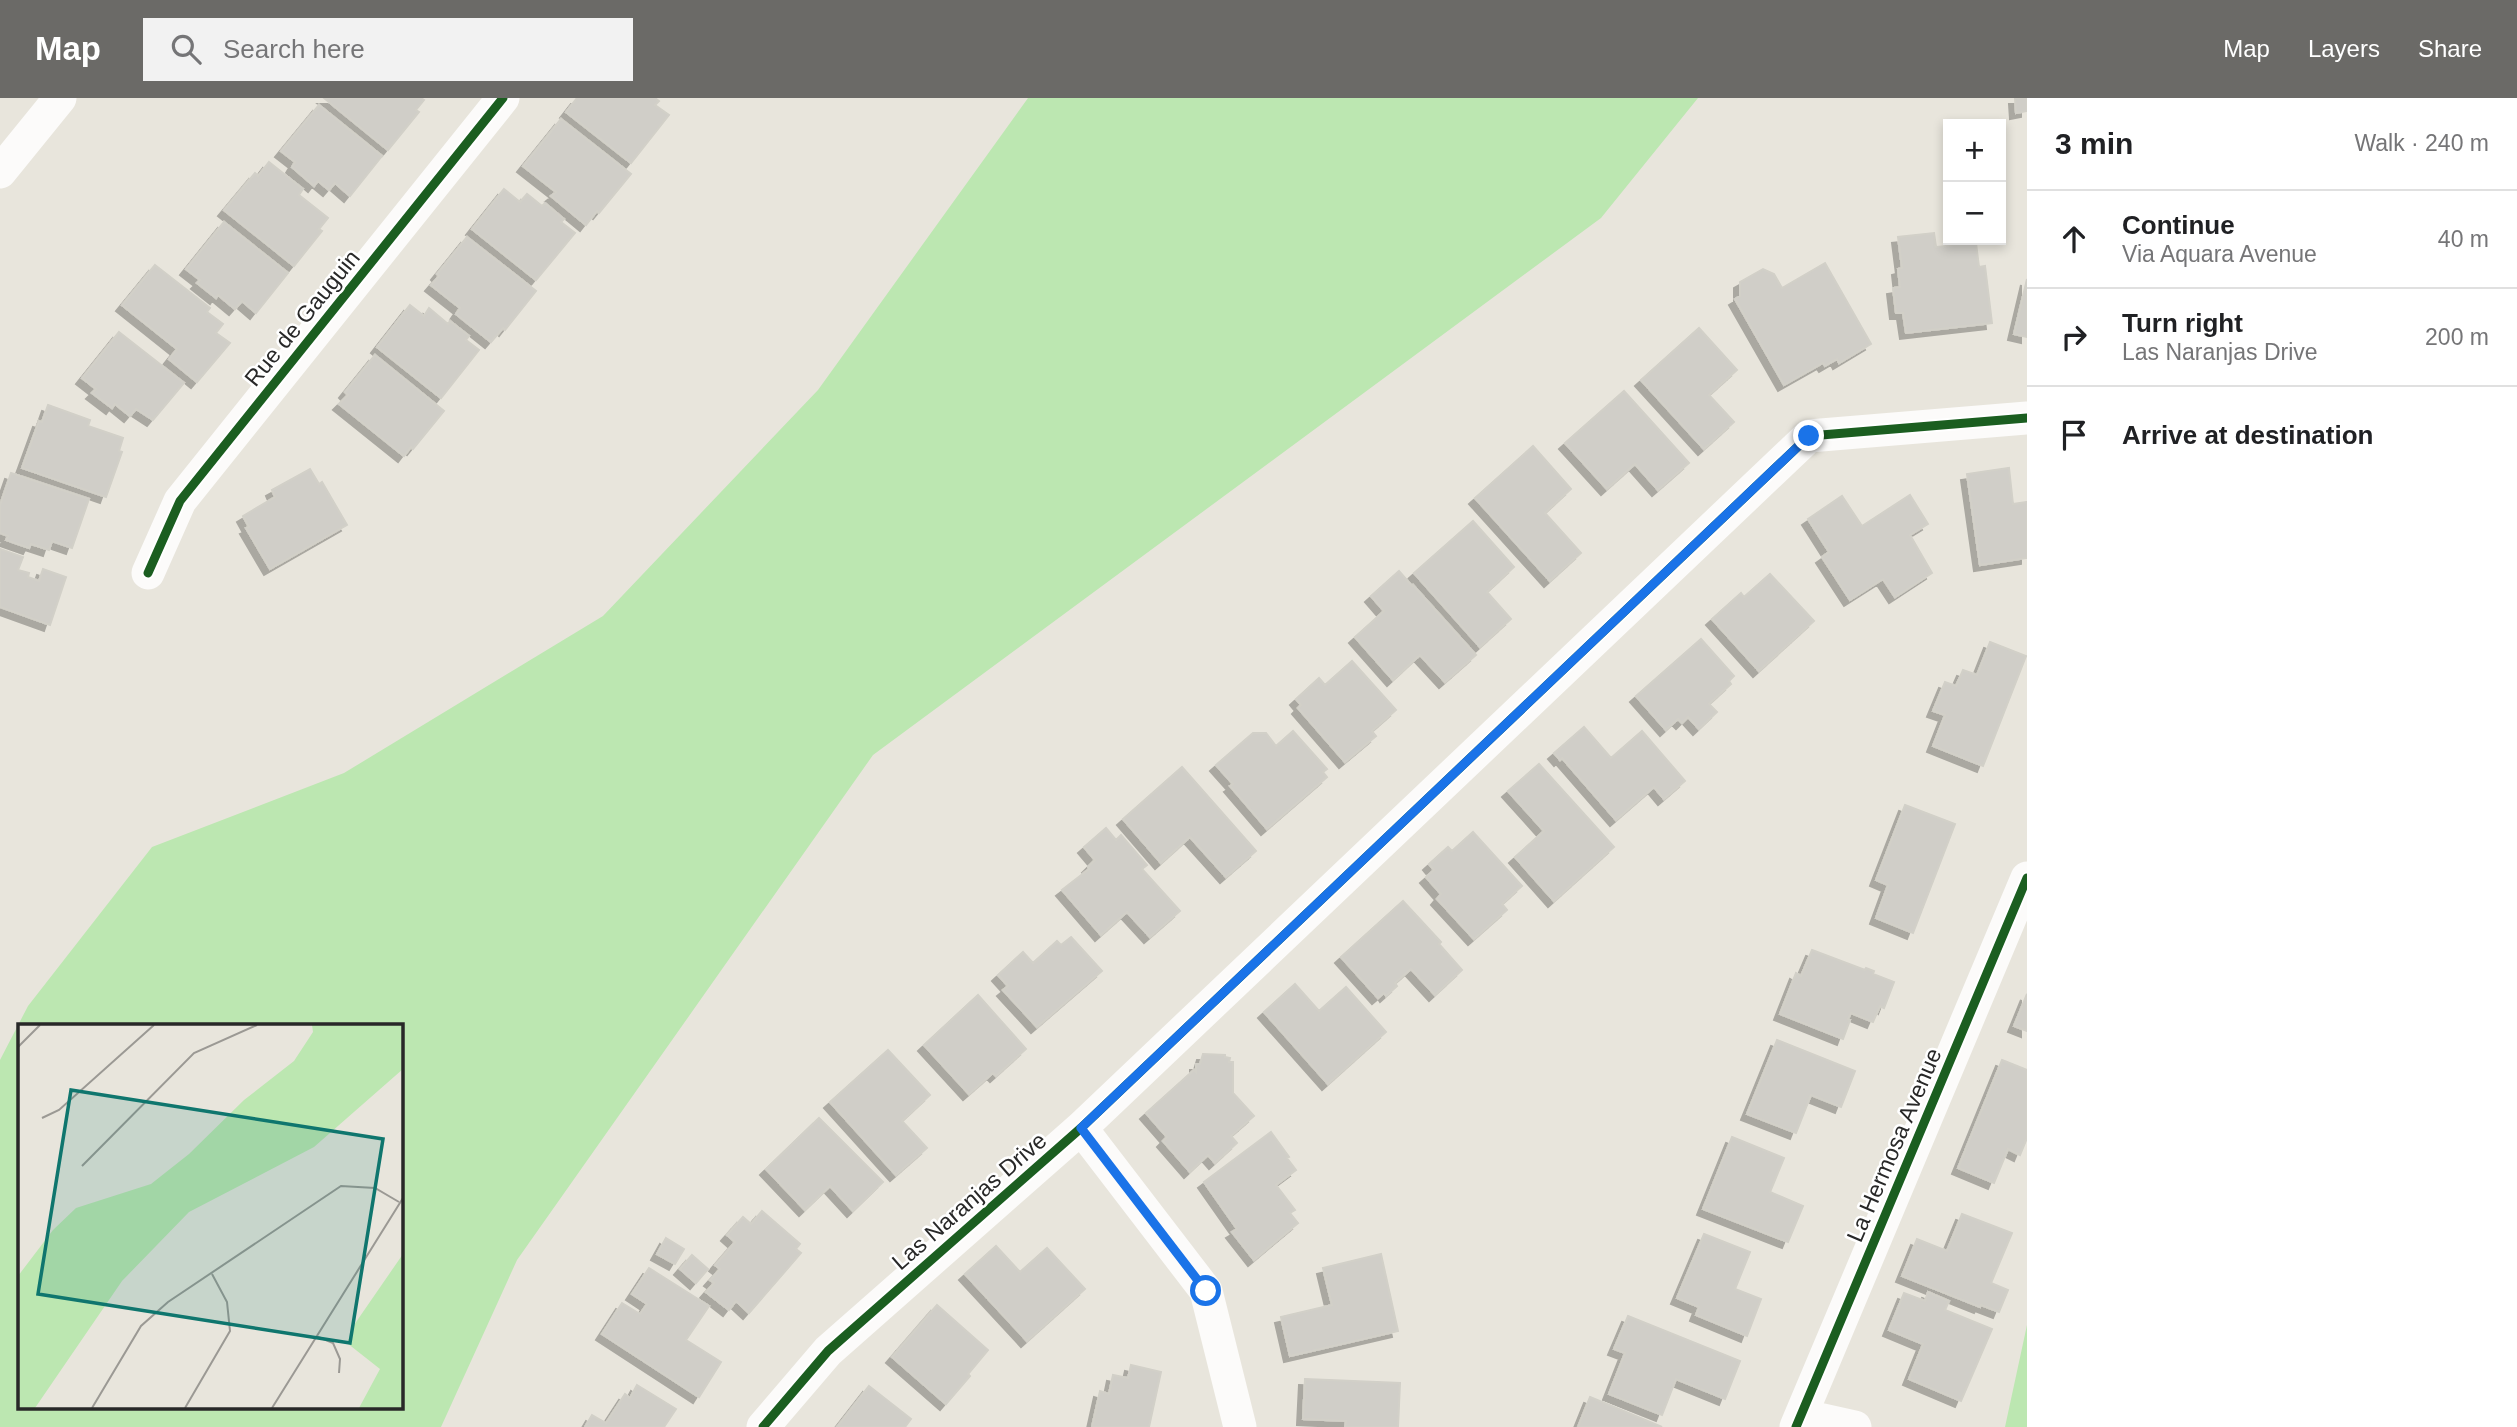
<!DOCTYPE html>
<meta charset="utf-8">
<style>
:root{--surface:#fff;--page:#f2f2f2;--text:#202124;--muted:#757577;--line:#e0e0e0;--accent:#6b6a67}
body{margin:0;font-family:Helvetica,sans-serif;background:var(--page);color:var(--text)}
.controls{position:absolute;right:21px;top:21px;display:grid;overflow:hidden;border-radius:0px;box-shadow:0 4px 10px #0003}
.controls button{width:63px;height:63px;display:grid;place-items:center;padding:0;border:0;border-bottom:2px solid var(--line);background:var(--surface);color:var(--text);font:35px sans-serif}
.stop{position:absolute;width:21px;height:21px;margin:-16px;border:5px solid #1a73e8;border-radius:50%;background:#fff}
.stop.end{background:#1a73e8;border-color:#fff;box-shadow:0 2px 7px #0008}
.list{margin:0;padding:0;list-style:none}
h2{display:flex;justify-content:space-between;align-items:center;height:91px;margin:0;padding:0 28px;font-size:30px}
h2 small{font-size:23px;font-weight:400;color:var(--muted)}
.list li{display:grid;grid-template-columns:46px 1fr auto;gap:21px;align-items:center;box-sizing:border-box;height:98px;padding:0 28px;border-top:2px solid var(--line)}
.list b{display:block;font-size:26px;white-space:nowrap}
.list p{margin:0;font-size:23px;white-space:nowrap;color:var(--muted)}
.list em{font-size:23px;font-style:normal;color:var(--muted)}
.icon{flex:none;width:38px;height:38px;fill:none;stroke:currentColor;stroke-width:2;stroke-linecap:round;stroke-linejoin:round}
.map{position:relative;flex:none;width:2027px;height:1329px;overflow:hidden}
header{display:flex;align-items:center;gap:42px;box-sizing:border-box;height:98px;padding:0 35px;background:var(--accent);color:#fff}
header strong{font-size:33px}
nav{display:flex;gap:38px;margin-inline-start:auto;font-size:24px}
.search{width:490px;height:63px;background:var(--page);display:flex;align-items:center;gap:18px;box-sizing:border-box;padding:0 24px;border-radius:0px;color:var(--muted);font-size:26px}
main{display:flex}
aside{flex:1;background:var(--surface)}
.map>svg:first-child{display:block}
.green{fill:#bce7b1;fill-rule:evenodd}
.building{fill:#d0cec8;stroke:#d2d0c8;stroke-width:2;filter:url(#shadow)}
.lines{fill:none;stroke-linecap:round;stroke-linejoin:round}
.minor{stroke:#fcfbfa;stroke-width:33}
.cycleway-casing{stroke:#fff;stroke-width:13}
.cycleway{stroke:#1b5e20;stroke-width:9}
.route{stroke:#1a73e8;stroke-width:9}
.labels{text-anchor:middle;stroke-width:5;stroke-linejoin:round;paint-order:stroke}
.street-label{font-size:23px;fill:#282828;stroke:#fff}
.inset-road{fill:none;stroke:#9b9994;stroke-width:2}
.view{fill:#0f766e;fill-opacity:0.15;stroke:#0f766e;stroke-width:3.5}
.inset-edge{fill:none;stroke:#282828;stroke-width:3.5}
</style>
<header>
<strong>Map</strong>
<div class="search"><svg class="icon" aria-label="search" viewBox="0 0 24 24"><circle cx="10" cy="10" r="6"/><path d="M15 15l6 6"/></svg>Search here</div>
<nav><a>Map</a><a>Layers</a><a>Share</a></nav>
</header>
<main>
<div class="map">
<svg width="2027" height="1329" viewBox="0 0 2027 1329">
<defs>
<filter id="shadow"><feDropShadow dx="-6" dy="6" stdDeviation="0" flood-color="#0004"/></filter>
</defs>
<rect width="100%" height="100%" fill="#e8e5dc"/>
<path class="green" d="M1028,0H1698L1601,120L873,657L517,1162L441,1329H0V962L28,908L152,749L344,675L603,518L818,292ZM19,928H401V1310H19Z
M2027,1227V1329H2005Z"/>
<path class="building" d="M324,0H421L424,2L416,12L419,14L388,52Z
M577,0H655L659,3L655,7L669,17L631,65L566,14Z
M2015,0H2027V13L2016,15Z
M319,7L382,58L350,98L335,85L329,92L318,83L314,88L292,69L295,64L281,53Z
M561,21L631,76L599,115L597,113L586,127L551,98L556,94L523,68Z
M269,64L303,91L299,97L328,120L319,131L322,133L294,168L224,112L255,75L258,78Z
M504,91L520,104L527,96L542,108L545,105L564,121L561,124L575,135L536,182L472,131Z
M224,124L288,175L256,215L242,203L235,211L218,197L216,200L197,185L200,182L186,171Z
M1934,135L1936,149L1976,145L1979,169L1985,168L1992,225L1906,235L1903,215H1896L1893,190L1900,189L1898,171L1902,170L1898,139Z
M467,139L536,193L505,232L503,230L491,244L456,216L460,210L431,187L439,178L437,176Z
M1825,165L1871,246L1839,265L1837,261L1825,268L1823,265L1784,287L1735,201L1740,198V184L1763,171L1774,176L1782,190Z
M155,167L210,210L207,214L223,226L216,235L230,245L197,284L169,261L177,251L122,207Z
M2027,181V239L2014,236Z
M410,207L424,218L429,210L448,226L450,223L469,238L466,242L479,252L441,300L377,249Z
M1699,230L1737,272L1709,297L1734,324L1704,351L1641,282Z
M119,234L184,285L153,322L136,311L130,318L115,306L112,310L92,295L96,291L82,280Z
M375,257L444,313L413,351L411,349L404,358L339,306L348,297L345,294Z
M1624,293L1689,365L1658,392L1635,366L1607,391L1565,345Z
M48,307L90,322L88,328L123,340L119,353L122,354L106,399L22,370L39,323L42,324Z
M1533,348L1571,391L1545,415L1581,455L1550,483L1475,400Z
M2009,370L2013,406L2027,404V460L1980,467L1967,376Z
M310,371L319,386L322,384L347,427L270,471L246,430L249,429L243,418L275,399L272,392Z
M11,375L89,401L72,450L52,443L49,452L31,446L29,450L6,442L8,438L0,435V407Z
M1910,397L1928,426L1910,437L1932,475L1895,499L1883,481L1850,502L1822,459L1829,454L1808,421L1842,398L1862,428Z
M1473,423L1514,469L1487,494L1511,521L1480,549L1414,475Z
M0,451L23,459L18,472L29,475L28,479L39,483L43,471L66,479L50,527L0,509Z
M1399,473L1412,488L1413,487L1476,557L1445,584L1420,557L1393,582L1355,539L1384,513L1371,498Z
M1770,476L1814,523L1759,573L1712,521L1741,495L1744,499Z
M1701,541L1734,578L1729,583L1731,586L1709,606L1717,614L1699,631L1688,619L1682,625L1678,621L1666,632L1636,598Z
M1990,544L2026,558L1983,668L1933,648L1945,617L1933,613L1945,584L1956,588L1963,572L1977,577Z
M1352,563L1396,612L1372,633L1376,638L1345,664L1298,610L1301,607L1296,601L1319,580L1325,587Z
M1584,629L1611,660L1642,633L1685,683L1664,701L1654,689L1616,722L1562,660L1560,662L1554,655Z
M1293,633L1327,671L1323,674L1327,679L1267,731L1230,688L1233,686L1216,667L1253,635H1266L1276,648Z
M1539,666L1614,749L1554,803L1515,759L1544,733L1508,693Z
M1182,669L1256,753L1226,779L1190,739L1161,765L1123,721Z
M1905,707L1955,726L1913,835L1876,820L1888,787L1876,782Z
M1106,730L1116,742L1121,737L1147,767L1142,771L1180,813L1150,839L1127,814L1101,837L1062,792L1089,771L1088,769L1095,762L1084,749Z
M1473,734L1522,788L1502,806L1507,812L1474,841L1437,801L1441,796L1426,779L1434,772L1429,766L1448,749L1452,753Z
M1403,803L1441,844L1439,846L1462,872L1435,897L1411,871L1395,885L1397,888L1386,898L1384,895L1378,900L1341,859Z
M1071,839L1102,873L1037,929L1003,892L1008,888L998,877L1023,854L1033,865L1057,843L1061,847Z
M1812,852L1865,872L1866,870L1874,873L1873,876L1894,884L1884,910L1880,908L1873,924L1851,915L1848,921L1850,922L1843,941L1780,916L1796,875L1801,878Z
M1295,886L1319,913L1346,889L1386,934L1328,986L1264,914Z
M2027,896V933L2014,928Z
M978,897L1026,951L996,978L993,975L969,996L924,947Z
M1777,942L1855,973L1841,1009L1811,997L1796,1035L1747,1016Z
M888,952L930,997L902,1023L927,1050L896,1077L830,1004Z
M1203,956L1225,957V959L1230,960L1229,964H1233V995L1254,1018L1231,1038L1237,1045L1215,1065L1208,1057L1190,1074L1163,1043L1167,1039L1146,1015L1194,972L1196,974V966H1200Z
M2002,962L2027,972V1040L2020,1057L2008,1051L1994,1085L1958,1070Z
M819,1020L883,1084L853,1113L830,1088L805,1112L766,1071Z
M1271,1034L1289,1059L1287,1060L1296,1072L1276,1087L1295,1112L1290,1115L1298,1125L1254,1162L1232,1134L1237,1131L1204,1084Z
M1732,1039L1784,1060L1770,1094L1803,1108L1788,1144L1703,1111Z
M762,1113L800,1146L796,1151L801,1155L749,1215L736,1203L729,1212L706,1194L714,1185L710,1182L720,1171L715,1167L735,1144L727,1137L743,1119L751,1126Z
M1962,1116L2012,1135L1991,1185L2008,1192L1999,1214L1981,1207L1980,1209L1902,1178L1917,1141L1947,1153Z
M1704,1136L1750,1154L1735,1191L1761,1201L1747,1238L1696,1217L1699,1209L1677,1200Z
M666,1140L684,1151L675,1166L657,1156Z
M996,1148L1020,1174L1047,1150L1085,1191L1027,1243L965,1176Z
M1381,1156L1398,1233L1290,1258L1281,1219L1332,1207L1323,1170Z
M692,1157L708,1171L696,1185L680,1171Z
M649,1170L709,1208L686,1242L721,1264L699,1299L602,1236L622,1205L640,1216L647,1206L632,1196Z
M1928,1194L1949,1203L1945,1212L1992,1231L1961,1303L1909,1281L1923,1246L1889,1232L1904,1195L1925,1203Z
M937,1207L988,1252L968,1276L970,1278L946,1306L892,1259Z
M1628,1218L1740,1263L1725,1301L1676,1281L1662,1317L1609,1296L1625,1255L1614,1251Z
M1131,1267L1161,1274L1149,1329H1092L1100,1293L1109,1296L1113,1277L1128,1280Z
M1305,1281L1400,1285L1398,1329H1345L1346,1323L1303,1321Z
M637,1287L676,1311L664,1329H585L592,1317L606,1325L625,1296L630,1300Z
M869,1288L911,1321L905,1329H837Z
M1590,1299L1662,1329H1578Z"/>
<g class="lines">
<path class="minor" d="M0,74L60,0
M148,475L180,403L503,0
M1081,1030L1206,1193L1240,1329
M1801,1317L1855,1329
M763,1329L828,1253L1081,1030L1809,338L2027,320
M1796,1329L2027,780"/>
<defs>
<path id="cycleway" d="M148,475L180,403L503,0
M763,1329L828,1253L1081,1030L1809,338L2027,320
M1796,1329L2027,780"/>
</defs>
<use href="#cycleway" class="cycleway-casing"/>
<use href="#cycleway" class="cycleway"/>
</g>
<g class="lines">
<path class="route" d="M1206,1193L1081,1030L1809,338"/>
</g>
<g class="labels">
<g class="street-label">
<text transform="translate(302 220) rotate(-51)" y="8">Rue de Gauguin</text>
<text transform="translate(1894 1047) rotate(-67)" y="8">La Hermosa Avenue</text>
<text transform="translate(969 1103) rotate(-41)" y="8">Las Naranjas Drive</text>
</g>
</g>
<g transform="translate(18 926)">
<rect width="385" height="385" fill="#e8e5dc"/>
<path d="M294,1H385V45L296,123L171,188L104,257L17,384H0V252L35,206L58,184L133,160L171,130L226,76L276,37L295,8ZM385,230V384H341L362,345L329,319L336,301Z" fill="#bce7b1"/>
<path class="inset-road" d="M0,23L22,1M24,94L41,86L136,1M64,142L176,29L239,1M298,312L315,319L322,335L321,349M74,384L123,302L150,278L323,162L357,164L381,178M167,384L212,307L209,278L194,250M254,384L385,174"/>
<path class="view" d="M53,66L365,115L332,319L20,270Z"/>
<rect width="385" height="385" class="inset-edge"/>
</g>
</svg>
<div class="controls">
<button>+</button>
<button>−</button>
</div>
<div class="stop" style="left:1206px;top:1193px"></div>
<div class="stop end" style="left:1809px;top:338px"></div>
</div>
<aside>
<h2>3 min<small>Walk · 240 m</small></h2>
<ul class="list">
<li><svg class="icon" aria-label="ahead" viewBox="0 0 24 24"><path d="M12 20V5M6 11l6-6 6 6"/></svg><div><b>Continue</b><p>Via Aquara Avenue</p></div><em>40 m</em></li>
<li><svg class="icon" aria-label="right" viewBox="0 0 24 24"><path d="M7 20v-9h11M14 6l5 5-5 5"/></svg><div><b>Turn right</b><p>Las Naranjas Drive</p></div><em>200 m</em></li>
<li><svg class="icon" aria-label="arrive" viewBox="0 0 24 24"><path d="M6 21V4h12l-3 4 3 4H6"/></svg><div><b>Arrive at destination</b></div></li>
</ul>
</aside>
</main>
